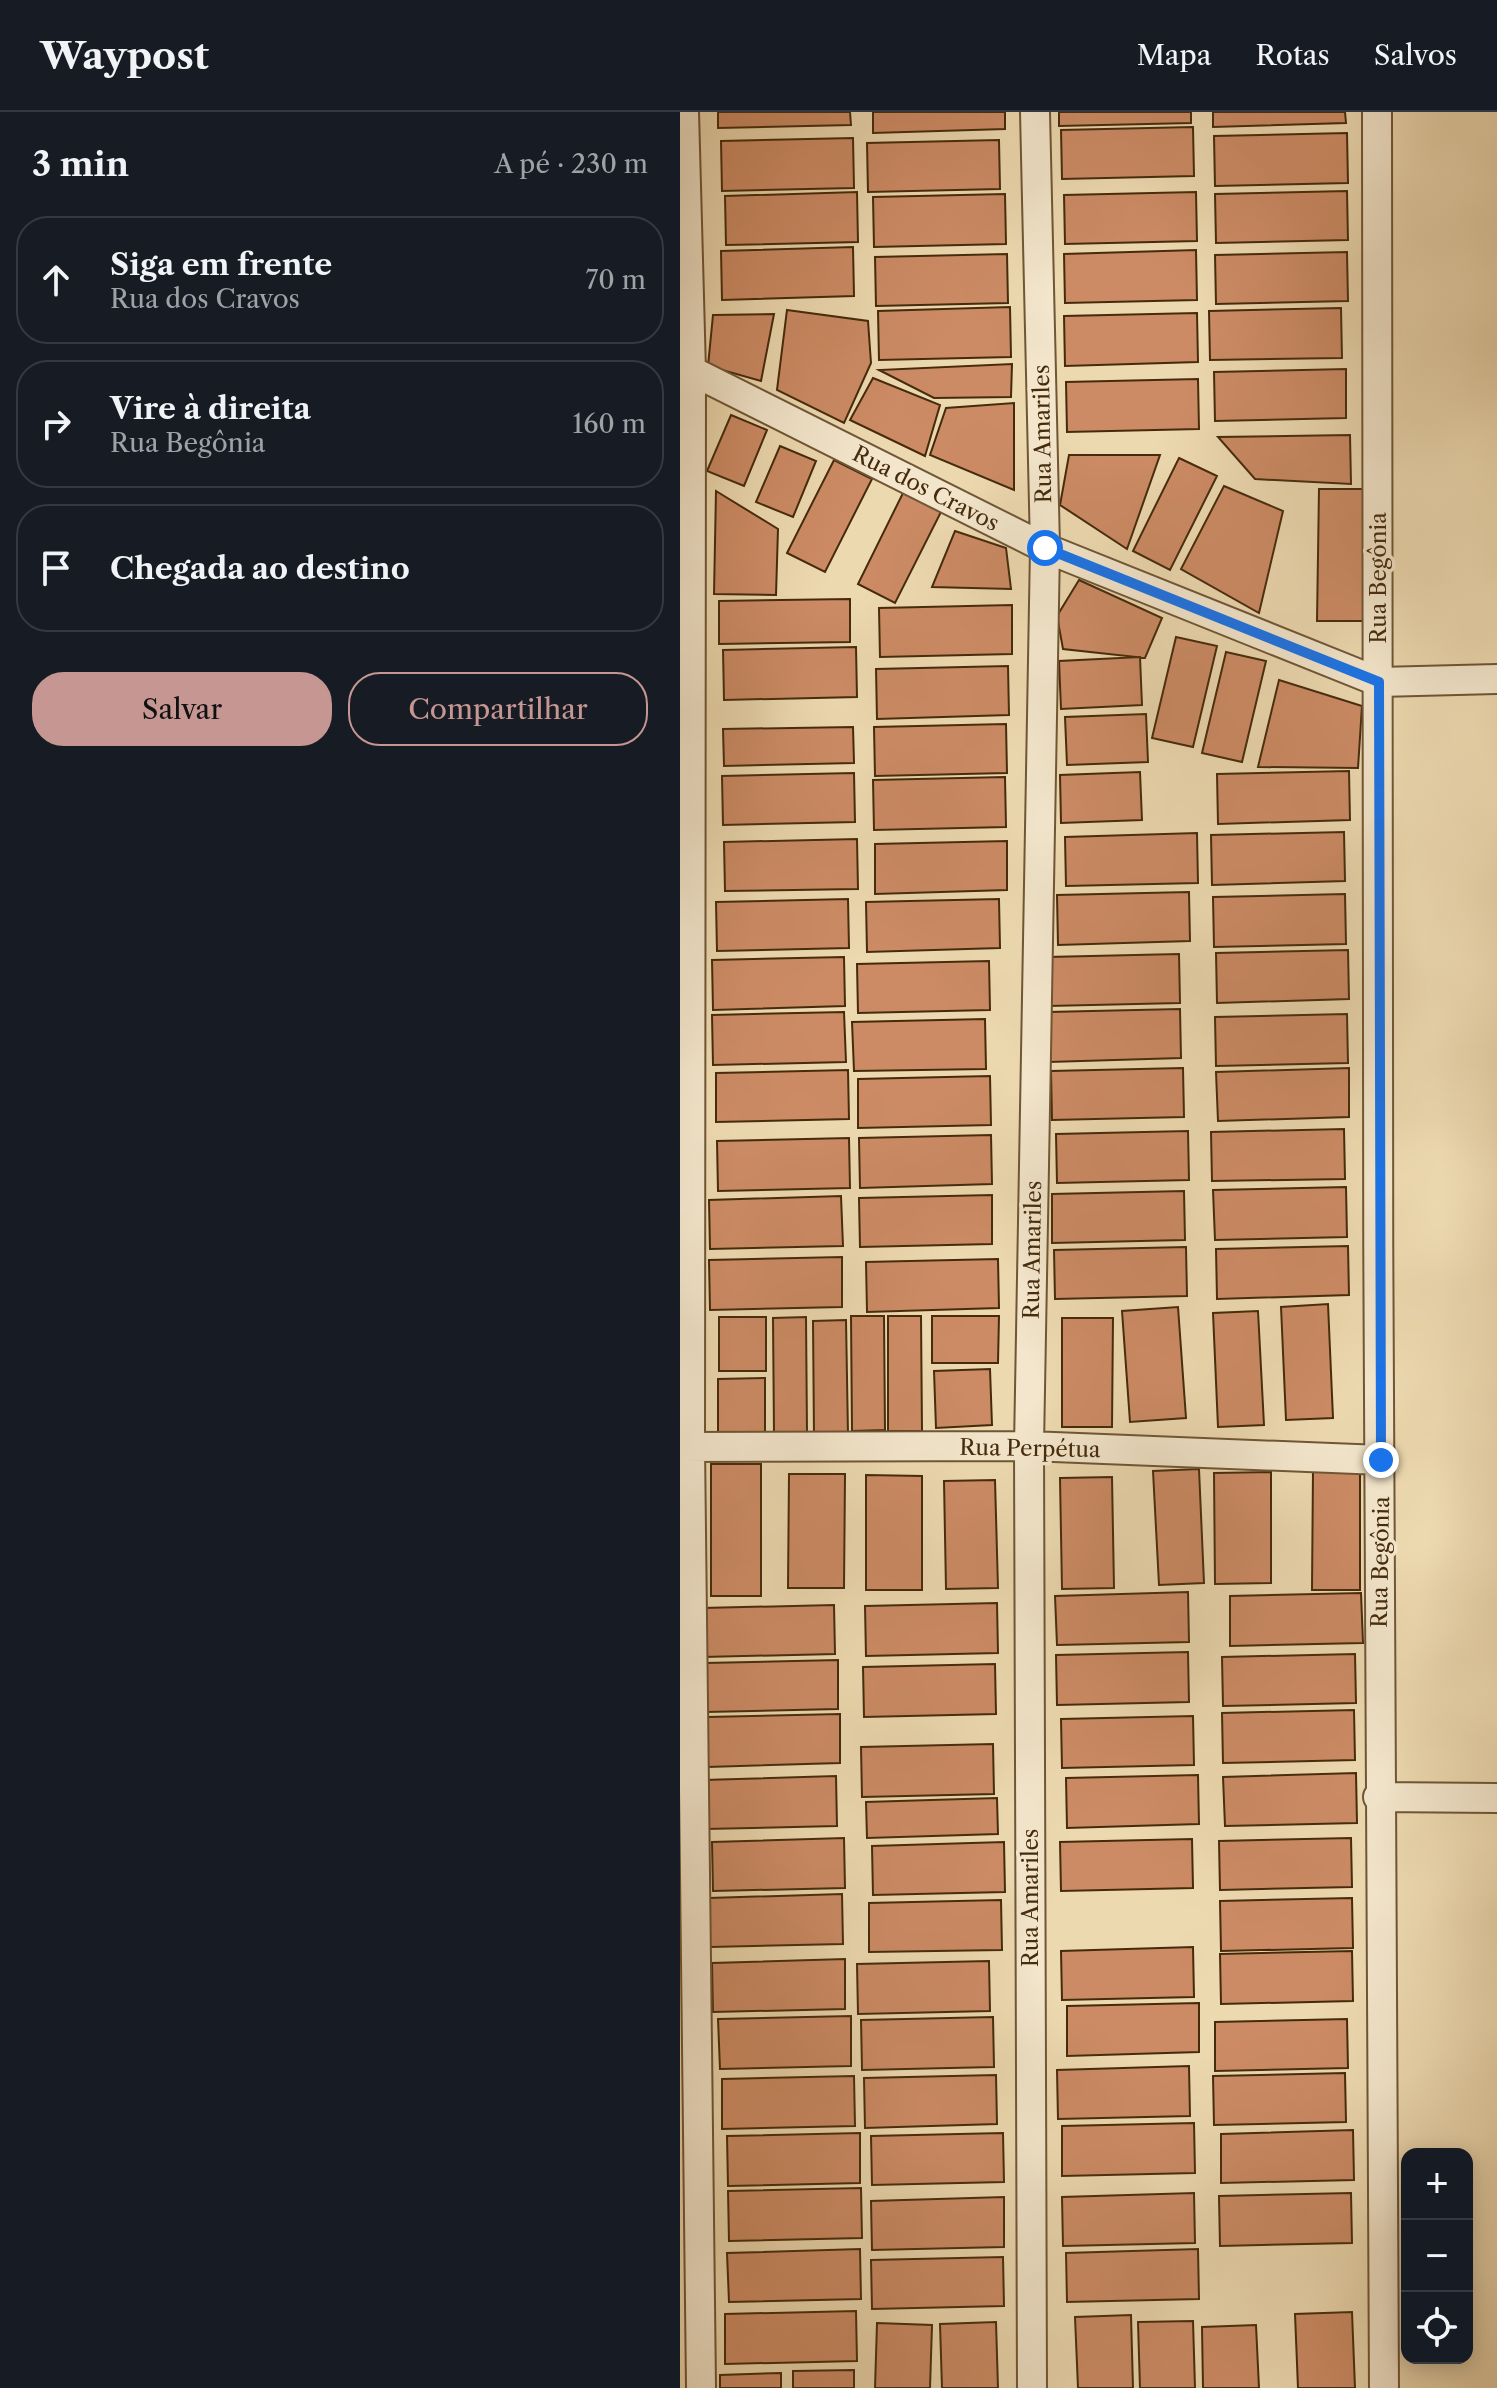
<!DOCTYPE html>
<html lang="pt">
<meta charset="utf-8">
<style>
:root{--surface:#171b24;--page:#242831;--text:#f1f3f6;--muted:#9ea1a6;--line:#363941;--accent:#c59692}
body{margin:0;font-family:"Libre Caslon Text",serif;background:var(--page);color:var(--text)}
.controls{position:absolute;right:24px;bottom:24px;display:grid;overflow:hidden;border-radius:16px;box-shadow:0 4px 20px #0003}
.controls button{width:72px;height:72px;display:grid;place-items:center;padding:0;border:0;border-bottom:2px solid var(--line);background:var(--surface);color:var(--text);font:40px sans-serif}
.stop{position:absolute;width:24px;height:24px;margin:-18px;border:6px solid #1a73e8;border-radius:50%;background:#fff}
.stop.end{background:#1a73e8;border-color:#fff;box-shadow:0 2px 8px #0008}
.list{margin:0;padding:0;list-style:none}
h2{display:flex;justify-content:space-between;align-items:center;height:104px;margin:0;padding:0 32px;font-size:34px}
h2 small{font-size:26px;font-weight:400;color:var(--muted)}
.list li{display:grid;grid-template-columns:52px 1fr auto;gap:24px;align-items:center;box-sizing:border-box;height:128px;margin:0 16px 16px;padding:0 16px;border:2px solid var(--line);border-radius:32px}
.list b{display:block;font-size:30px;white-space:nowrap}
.list p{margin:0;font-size:26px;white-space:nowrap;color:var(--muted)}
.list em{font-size:26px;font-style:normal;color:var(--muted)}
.actions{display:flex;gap:16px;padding:24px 32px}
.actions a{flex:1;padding:18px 0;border:2px solid var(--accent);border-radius:32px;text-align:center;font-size:28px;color:var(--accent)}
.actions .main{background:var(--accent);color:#111}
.icon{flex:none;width:44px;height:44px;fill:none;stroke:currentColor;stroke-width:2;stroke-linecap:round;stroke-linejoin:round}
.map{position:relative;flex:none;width:817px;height:2276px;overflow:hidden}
header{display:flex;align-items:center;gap:48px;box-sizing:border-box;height:112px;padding:0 40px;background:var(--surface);border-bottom:2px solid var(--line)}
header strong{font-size:38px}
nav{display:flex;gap:44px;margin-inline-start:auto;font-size:28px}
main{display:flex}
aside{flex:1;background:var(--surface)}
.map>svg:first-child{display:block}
.building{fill:#cc8b65;stroke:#452b0c;stroke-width:2}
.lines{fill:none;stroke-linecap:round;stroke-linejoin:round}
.minor-casing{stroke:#6f5635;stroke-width:32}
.minor{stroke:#f3e6cc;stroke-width:28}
.route{stroke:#1a73e8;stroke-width:10}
.labels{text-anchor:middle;stroke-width:7;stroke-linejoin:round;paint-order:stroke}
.street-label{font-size:22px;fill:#452b0c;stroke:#f3e6cc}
</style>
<header>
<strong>Waypost</strong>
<nav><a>Mapa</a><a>Rotas</a><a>Salvos</a></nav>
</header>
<main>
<aside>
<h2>3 min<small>A pé · 230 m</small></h2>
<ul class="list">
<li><svg class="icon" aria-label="ahead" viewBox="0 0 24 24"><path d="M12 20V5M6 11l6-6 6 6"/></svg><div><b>Siga em frente</b><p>Rua dos Cravos</p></div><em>70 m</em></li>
<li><svg class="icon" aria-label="right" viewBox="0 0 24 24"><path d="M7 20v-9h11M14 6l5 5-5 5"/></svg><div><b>Vire à direita</b><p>Rua Begônia</p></div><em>160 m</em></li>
<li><svg class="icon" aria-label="arrive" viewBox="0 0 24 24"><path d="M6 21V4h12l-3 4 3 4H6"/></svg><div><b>Chegada ao destino</b></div></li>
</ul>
<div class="actions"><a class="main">Salvar</a><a>Compartilhar</a></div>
</aside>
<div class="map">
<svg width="817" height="2276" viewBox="0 0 817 2276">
<rect width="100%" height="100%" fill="#edd9b0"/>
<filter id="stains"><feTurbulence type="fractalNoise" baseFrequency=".0025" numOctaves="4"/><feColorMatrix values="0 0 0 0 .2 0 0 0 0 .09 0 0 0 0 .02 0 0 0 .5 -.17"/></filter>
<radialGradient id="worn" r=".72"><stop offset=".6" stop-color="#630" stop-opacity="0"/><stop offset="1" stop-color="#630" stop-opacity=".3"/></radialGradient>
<path class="building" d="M38,0H170L171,13L38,16Z
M193,0H325V17L193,21Z
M379,0H511V11L379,14Z
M533,0H665L666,11L533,15Z
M513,15L514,64L382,67L381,18Z
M667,21L668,71L535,74L534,24Z
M173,26L174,76L42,79L41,29Z
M319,28L320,77L188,80L187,31Z
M667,79L668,128L536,131L535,82Z
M177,80L178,130L46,133L45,84Z
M516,80L517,129L385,132L384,83Z
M325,82L326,132L194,135L193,85Z
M173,135L174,184L42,188L41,139Z
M516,138L517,188L385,191L384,142Z
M667,140L668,189L536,192L535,143Z
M327,142L328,191L196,194L195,145Z
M330,195L331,245L199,248L198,199Z
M661,196L662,246L530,248L529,199Z
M107,198L188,209L191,251L164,311L97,278Z
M517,201L518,250L385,254L384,204Z
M94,202L81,269L28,254L33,203Z
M332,252L331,285L254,286L199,258Z
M666,257V306L535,309L534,260Z
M193,266L260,293L245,344L170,308Z
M518,267L519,317L387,320L386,270Z
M334,291V378L250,343L266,296Z
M51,303L87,318L64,374L27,359Z
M670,323L671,372L575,367L538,325Z
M100,334L136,349L113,405L76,390Z
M389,343H480L447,437L380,393Z
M499,346L537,364L490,458L453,439Z
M154,348L192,367L145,460L107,441Z
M544,374L603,399L579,501L501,457Z
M639,377H689L686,509H637Z
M36,379L98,417L96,483L34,482Z
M224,379L262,398L215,491L178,472Z
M275,419L326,436L331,477L252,475Z
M399,468L482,506L465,546L383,537L377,504Z
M170,487V530L39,532V489Z
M332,493V542L200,545L199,496Z
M496,525L537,534L513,635L472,626Z
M176,535L177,585L44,588L43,538Z
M546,540L586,549L562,650L522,641Z
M460,545L462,593L381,597L379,549Z
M328,554L329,603L197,607L196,557Z
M599,568L682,594L678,656L578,655Z
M466,602L468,650L387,653L385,605Z
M326,612L327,661L195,664L194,615Z
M173,615L174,651L44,654L43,617Z
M669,659L670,708L538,712L537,662Z
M460,660L462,708L381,711L380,663Z
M174,661L175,710L43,713L42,664Z
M325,665L326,715L194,718L193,668Z
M664,720L665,769L532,773L531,723Z
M517,721L518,771L386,774L385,725Z
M177,727L178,777L45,779L44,730Z
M327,729V778L195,782V732Z
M509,780L510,829L378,833L377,783Z
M665,782L666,832L534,835L533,785Z
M168,787L169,836L37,839L36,790Z
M319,787L320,836L187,840L186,790Z
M668,838L669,887L537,891L536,841Z
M499,842L500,891L368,894L367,845Z
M164,845L165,894L33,898L32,848Z
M309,849L310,898L178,901L177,852Z
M500,897L501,946L369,950L368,900Z
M164,900L166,950L33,953L32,903Z
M667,902L668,951L536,954L535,905Z
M305,907L306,957L174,959L172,910Z
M503,956L504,1005L372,1008L371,959Z
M669,956V1005L538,1009L536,960Z
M168,958L169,1007L36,1010V961Z
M310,964L311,1013L178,1016V967Z
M664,1017L665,1067L532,1069L531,1020Z
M508,1019L509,1068L377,1071L376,1022Z
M311,1023L312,1072L180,1076L179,1026Z
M169,1026L170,1076L38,1079L37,1029Z
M666,1075L667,1125L535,1128L533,1078Z
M504,1079L505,1128L372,1131V1082Z
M312,1083V1132L180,1135L179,1086Z
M161,1084L163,1134L30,1137L29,1088Z
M668,1134L669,1183L537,1187L536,1137Z
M506,1135L507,1184L375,1187L374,1138Z
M162,1145V1195L30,1198L29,1148Z
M318,1147L319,1196L187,1200L186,1150Z
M648,1192L653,1306L606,1308L601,1195Z
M498,1195L506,1306L450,1310L442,1199Z
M578,1199L584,1313L538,1315L533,1201Z
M171,1204H204L205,1318L172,1319Z
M208,1204H241L242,1319H208Z
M252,1204H319L318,1251H252Z
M39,1205H86V1259H39Z
M126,1205L127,1320L94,1321L93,1206Z
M382,1206H433L432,1315H382Z
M166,1208L168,1323L134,1324L133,1209Z
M310,1257L312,1313L256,1316L254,1259Z
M85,1266V1320L38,1321V1267Z
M31,1352H81V1484H31Z
M519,1357L524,1471L479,1473L473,1359Z
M633,1357H680V1478H632Z
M591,1360V1471L535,1472L534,1361Z
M109,1362H165L164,1476H108Z
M186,1363L242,1364V1478H186Z
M432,1365L434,1476L382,1477L380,1366Z
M315,1368L318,1476L266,1477L264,1369Z
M508,1480L509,1530L377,1533L375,1484Z
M681,1481L683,1531L550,1534V1484Z
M317,1491L318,1541L186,1544L185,1494Z
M154,1493L155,1542L23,1545L22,1496Z
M508,1540L509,1590L377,1593L376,1543Z
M675,1542L676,1591L543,1594L542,1545Z
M158,1548V1597L26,1600L25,1551Z
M315,1552L316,1602L184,1605L183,1555Z
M674,1598L675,1648L543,1651L542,1601Z
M160,1602V1651L28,1655L27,1605Z
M513,1604L514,1653L382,1656L381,1607Z
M313,1632L314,1682L182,1685L181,1635Z
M676,1661L677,1711L545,1714L543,1665Z
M518,1663L519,1712L387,1716L386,1666Z
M156,1664L157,1714L25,1717L24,1668Z
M317,1686L318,1722L187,1726L186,1690Z
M164,1726L165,1776L33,1779L32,1730Z
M671,1726L672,1775L540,1778L539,1729Z
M512,1727L513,1776L381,1779L380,1730Z
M324,1730L325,1780L193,1783L192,1734Z
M162,1782L163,1832L30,1835L29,1786Z
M672,1786L673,1836L541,1839L540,1789Z
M321,1788L322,1838L189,1840V1791Z
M513,1835L514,1885L382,1888L381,1839Z
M672,1839L673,1889L541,1892L540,1842Z
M165,1847V1897L33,1900L32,1851Z
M309,1849L310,1899L178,1902L177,1852Z
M519,1891V1940L387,1944V1894Z
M171,1904V1954L40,1957L38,1907Z
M313,1905L314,1955L182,1958L181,1908Z
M667,1907L668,1956L535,1959V1910Z
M509,1954L510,2004L378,2007L377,1958Z
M665,1961L666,2010L534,2013L533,1964Z
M316,1963L317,2012L185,2016L184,1966Z
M174,1964L175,2014L42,2017V1967Z
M514,2011L515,2061L382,2064V2014Z
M673,2018L674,2068L541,2071V2022Z
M180,2021V2071L48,2074L47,2024Z
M323,2021L324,2070L192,2073L191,2024Z
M181,2076L182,2126L49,2129L48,2079Z
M514,2081L515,2131L383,2134L382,2085Z
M671,2081L672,2131L540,2134L539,2084Z
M324,2085V2135L192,2138L191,2089Z
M180,2137L181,2187L49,2190L47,2141Z
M518,2137L519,2187L387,2190L386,2141Z
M323,2145L324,2194L192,2197L191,2148Z
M176,2199L177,2249L45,2252V2202Z
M672,2200L675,2276H618L615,2202Z
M451,2203L453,2276H398L395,2205Z
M513,2209L515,2276H460L458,2210Z
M316,2210L318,2276H262L260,2212Z
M197,2211L252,2213L250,2276H195Z
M576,2213L579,2276H523L522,2215Z
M174,2258V2276H113V2259Z
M101,2261V2276H40V2263Z"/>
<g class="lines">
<defs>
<path id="minor" d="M4,0L11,259L10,1335L21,2276
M697,0C699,759 696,1517 704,2276
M0,253L365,436L699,570L817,567
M0,1335L349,1334L701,1348
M698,1685L817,1686
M352,2276L349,1334L365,436L355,0"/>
</defs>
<use href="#minor" class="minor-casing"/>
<use href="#minor" class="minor"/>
</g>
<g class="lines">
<path class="route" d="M365,436L699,570L701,1348"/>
</g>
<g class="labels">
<g class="street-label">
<text transform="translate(362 322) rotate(-91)" y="8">Rua Amariles</text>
<text transform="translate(246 376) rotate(27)" y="8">Rua dos Cravos</text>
<text transform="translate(698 466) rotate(-90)" y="8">Rua Begônia</text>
<text transform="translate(352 1138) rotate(-89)" y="8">Rua Amariles</text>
<text transform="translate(350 1336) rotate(1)" y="8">Rua Perpétua</text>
<text transform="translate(700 1450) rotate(-89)" y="8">Rua Begônia</text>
<text transform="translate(350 1786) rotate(-90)" y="8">Rua Amariles</text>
</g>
</g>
<rect width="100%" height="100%" filter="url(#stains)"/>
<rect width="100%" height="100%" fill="url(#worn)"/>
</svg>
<div class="controls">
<button>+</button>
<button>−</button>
<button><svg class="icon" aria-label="locate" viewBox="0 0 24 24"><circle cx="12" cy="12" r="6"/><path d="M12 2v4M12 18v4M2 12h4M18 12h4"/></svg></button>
</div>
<div class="stop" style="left:365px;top:436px"></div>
<div class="stop end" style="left:701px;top:1348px"></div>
</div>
</main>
